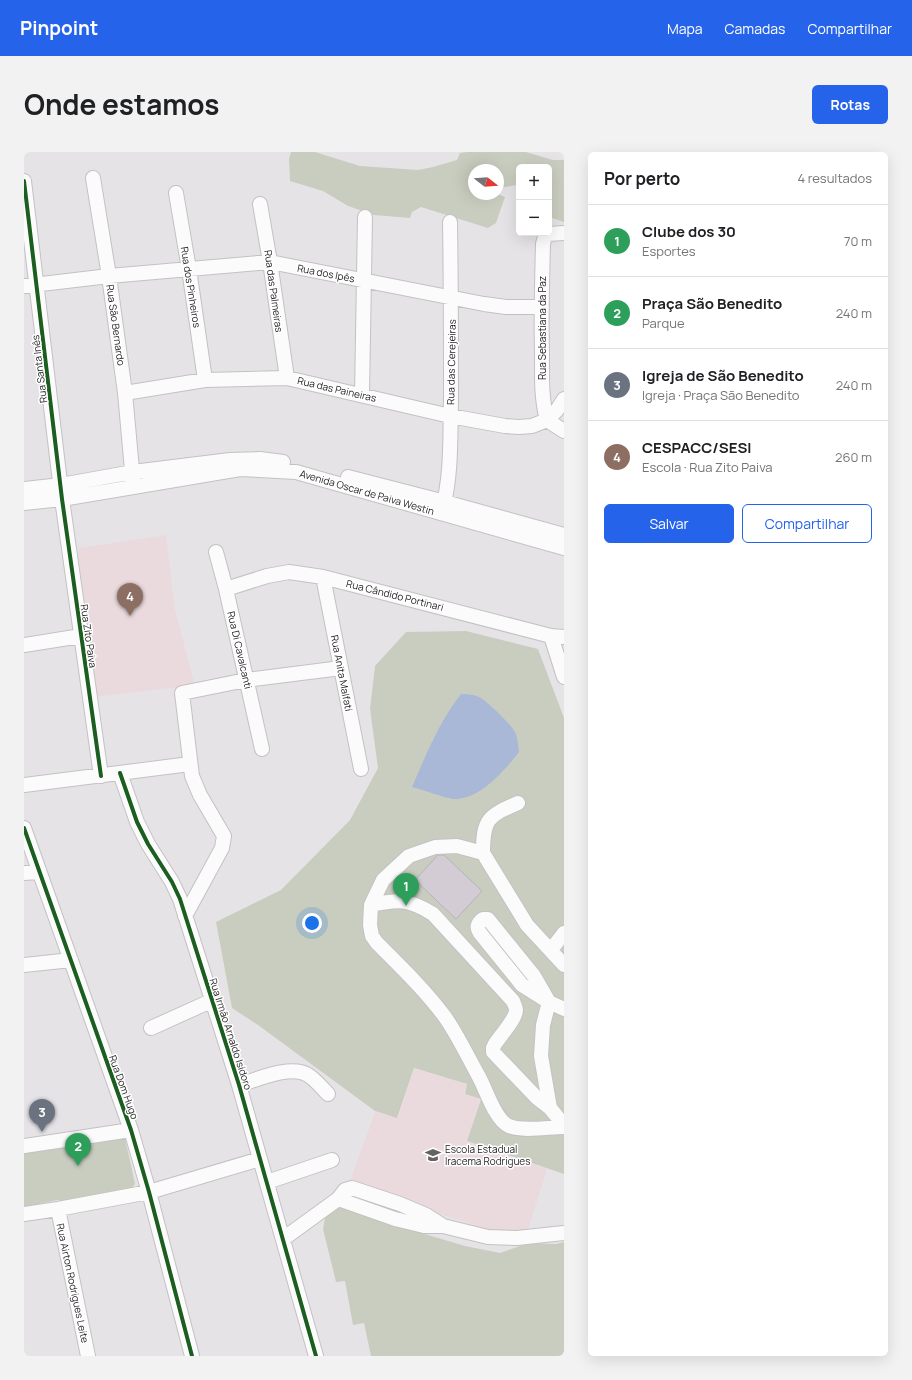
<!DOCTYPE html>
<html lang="pt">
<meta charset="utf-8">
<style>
:root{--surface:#fff;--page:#f2f2f2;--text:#202124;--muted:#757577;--line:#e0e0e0;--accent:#2563eb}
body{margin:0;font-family:Manrope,sans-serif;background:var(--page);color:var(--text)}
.controls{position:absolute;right:12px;top:12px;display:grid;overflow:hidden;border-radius:6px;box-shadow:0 4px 16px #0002}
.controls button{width:36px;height:36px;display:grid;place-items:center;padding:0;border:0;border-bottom:1px solid var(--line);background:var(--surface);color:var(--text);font:20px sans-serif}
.compass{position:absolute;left:444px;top:12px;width:36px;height:36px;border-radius:50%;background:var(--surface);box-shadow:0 4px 16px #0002;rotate:107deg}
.you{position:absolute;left:288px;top:771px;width:14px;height:14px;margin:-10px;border:3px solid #fff;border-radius:50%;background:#1a73e8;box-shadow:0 0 0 6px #1a73e833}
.badge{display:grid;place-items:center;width:26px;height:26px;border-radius:50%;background:var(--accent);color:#fff;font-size:13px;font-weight:700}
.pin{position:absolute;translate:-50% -33px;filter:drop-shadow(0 1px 2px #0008)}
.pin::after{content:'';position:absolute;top:21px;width:14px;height:12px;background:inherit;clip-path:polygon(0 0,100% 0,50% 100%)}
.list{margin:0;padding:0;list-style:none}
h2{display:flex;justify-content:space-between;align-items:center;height:52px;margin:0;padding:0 16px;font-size:17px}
h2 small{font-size:13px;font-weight:400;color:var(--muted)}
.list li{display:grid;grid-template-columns:26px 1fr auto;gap:12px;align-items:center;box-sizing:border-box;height:72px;padding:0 16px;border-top:1px solid var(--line)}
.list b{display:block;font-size:15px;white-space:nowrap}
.list p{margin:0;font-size:13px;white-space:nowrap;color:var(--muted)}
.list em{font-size:13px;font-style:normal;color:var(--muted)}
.actions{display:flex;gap:8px;padding:12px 16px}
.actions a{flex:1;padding:9px 0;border:1px solid var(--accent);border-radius:6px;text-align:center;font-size:14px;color:var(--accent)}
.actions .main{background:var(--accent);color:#fff}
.map{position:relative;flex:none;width:540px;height:1204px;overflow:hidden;border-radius:6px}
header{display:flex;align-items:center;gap:24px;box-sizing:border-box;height:56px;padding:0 20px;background:var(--accent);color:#fff}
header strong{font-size:19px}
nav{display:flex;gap:22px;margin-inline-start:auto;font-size:14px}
.intro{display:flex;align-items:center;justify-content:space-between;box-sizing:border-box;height:96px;padding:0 24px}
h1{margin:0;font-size:28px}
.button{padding:10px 18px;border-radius:6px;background:var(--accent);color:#fff;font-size:14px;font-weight:700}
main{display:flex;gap:24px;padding:0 24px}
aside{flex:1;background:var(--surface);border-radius:6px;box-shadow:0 4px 16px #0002}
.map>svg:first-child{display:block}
.education{fill:#eadade}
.green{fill:#c9cdbf;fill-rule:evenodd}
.water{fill:#a8b8d6}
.building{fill:#d3ccd5;stroke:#b6b4b7}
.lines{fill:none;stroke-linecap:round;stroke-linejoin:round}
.minor-casing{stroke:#c4c1c4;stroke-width:16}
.minor{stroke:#fbfbfb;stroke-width:14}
.cycleway-casing{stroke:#fff;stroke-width:6}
.cycleway{stroke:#1b5e20;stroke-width:4}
.labels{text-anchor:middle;stroke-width:3;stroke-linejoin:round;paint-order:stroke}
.street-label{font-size:10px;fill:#1f1d1f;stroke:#fff}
.poi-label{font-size:10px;fill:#1f1d1f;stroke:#fff;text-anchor:start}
</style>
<header>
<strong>Pinpoint</strong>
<nav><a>Mapa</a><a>Camadas</a><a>Compartilhar</a></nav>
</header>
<div class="intro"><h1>Onde estamos</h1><a class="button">Rotas</a></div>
<main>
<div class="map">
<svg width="540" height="1204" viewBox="0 0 540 1204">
<rect width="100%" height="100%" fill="#e6e3e7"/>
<path class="education" d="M142,383L151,458L171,533L71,545L61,470L54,401L55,396Z
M390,917L443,932L440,942L456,947L443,990L523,1017L504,1078L478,1082L325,1032L351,960L374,966Z"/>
<path class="green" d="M267,0H291L336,14L394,18L409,15L433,8L436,1L443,0H502L529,8H540V70L525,65V15H495V34L492,33L476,36L474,42L481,45L472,71L464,76L397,55L388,60L386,66L350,63L324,54L299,39L266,29L265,7ZM450,18H474V42H450Z
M442,479L514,497L540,566V1022L443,989L457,947L441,942L443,932L390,916L373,966L351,959L234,873L208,856L192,770L257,738L326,668L354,616L346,557L351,514L382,480Z
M96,982L101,986L111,1032L107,1037L43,1051L33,1048L0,1055V997Z
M316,1053L357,1068L404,1083L441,1094L476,1101L504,1091L532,1092L540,1090V1204H347L340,1171L329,1173L321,1129L312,1130L299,1077L302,1060Z"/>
<path class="water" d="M437,542C443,542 449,542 455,545C462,548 489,574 492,582C494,588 494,594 495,600C481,618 455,649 429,647C418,645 400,638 388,635C402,603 415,570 437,542Z"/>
<path class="building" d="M414,703H420L458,739L432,767L391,728Z"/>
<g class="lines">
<defs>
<path id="minor" d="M69,26L85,124L101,241L109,329
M0,29L38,347L77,624
M152,41L165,117L181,228
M236,52L246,110L263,226
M0,134L85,124L246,110L460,152L482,155H517
M101,241L181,228L263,226L426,264L481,274L495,275L508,274L523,268L533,258L540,247
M338,243L341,65
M523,268C517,246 518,223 518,200C517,164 518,128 519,92L521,84L524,82L540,81
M523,268L540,279
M324,325L421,350L540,383
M0,337L37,333L109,320L206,308L236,307L259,310
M0,351L38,347L216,317L272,320L540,396
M418,359C428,323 426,284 427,247C427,188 427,129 426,70
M192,400L202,437L238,597
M299,425L337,617
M202,437L243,424L265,420L299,425L527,484L540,485
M527,484L540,525
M0,493L57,484
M96,621L113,670L124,692L148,730L156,747L215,933L292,1204
M0,633L166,612
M0,676L107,978L125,1040L168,1204
M459,701C459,667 464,664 494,651
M0,721L15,720
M347,753C375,747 385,747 409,762L489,849C490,852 492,855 492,858C492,867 476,884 471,892L469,896V900L513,946L526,956
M161,764L198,696L200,684L176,643L168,624L158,541L222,528L317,516
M459,767H464L468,772L510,824L525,850L498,833L456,781C452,775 453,772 459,767Z
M527,798L540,781
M0,813L47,808
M540,813L503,773L459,701L433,694L411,695L385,704L359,728L347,753L346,773L348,784L353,791C377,815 401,838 421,865C433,882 444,905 454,923C462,937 471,968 485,974C499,980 525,975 540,975
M540,857L525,850L519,873L517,904L526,956L540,973
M127,876L187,849
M215,933C232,928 267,912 284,923C291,927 298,936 304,942
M0,994L107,978
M243,1030L308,1008
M314,1047L371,1067L400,1074H419L464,1085L493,1086L540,1081
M34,1057L64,1204
M0,1062L34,1057L125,1040L236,1007
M259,1087L314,1047L321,1038L328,1036L376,1052L402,1063L419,1074"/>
</defs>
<use href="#minor" class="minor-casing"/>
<use href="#minor" class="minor"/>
<defs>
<path id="cycleway" d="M0,29L38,347L77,624
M96,621L113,670L124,692L148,730L156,747L215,933L292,1204
M0,676L107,978L125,1040L168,1204"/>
</defs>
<use href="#cycleway" class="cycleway-casing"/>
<use href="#cycleway" class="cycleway"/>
</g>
<defs>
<symbol id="school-bare" viewBox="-9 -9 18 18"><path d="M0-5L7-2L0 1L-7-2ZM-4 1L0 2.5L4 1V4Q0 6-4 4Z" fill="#656265" stroke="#fff" stroke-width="2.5" paint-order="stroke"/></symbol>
</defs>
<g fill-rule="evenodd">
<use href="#school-bare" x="398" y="992" width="22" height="22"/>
</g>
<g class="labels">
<g class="street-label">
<text transform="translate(302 121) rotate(11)" y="4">Rua dos Ipês</text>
<text transform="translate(167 135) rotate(81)" y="4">Rua dos Pinheiros</text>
<text transform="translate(250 139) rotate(82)" y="4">Rua das Palmeiras</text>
<text transform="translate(92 173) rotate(82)" y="4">Rua São Bernardo</text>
<text transform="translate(518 176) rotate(-90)" y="4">Rua Sebastiana da Paz</text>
<text transform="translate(427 210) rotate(-89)" y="4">Rua das Cerejeiras</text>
<text transform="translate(15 217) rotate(-97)" y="4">Rua Santa Inês</text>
<text transform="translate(313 237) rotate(13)" y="4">Rua das Paineiras</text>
<text transform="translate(343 340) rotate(16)" y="4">Avenida Oscar de Paiva Westin</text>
<text transform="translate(371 443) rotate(14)" y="4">Rua Cândido Portinari</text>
<text transform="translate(65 484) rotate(82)" y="4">Rua Zito Paiva</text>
<text transform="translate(216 498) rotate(77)" y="4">Rua Di Cavalcanti</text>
<text transform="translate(318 521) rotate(79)" y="4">Rua Anita Malfati</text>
<text transform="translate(207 882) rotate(72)" y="4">Rua Irmão Arnaldo Isidoro</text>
<text transform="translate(100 935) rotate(70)" y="4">Rua Dom Hugo</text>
<text transform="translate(49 1131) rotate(78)" y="4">Rua Airton Rodrigues Leite</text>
</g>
<g class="poi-label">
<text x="421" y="1001">Escola Estadual<tspan x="421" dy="12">Iracema Rodrigues</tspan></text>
</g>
</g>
</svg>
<div class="controls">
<button>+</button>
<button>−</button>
</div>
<svg class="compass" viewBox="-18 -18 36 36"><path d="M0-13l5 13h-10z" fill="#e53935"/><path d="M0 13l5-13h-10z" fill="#757577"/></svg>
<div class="you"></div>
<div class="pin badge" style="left:382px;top:754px;background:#2e9e5b">1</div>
<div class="pin badge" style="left:54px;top:1014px;background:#2e9e5b">2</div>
<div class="pin badge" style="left:18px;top:980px;background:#6b7280">3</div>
<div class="pin badge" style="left:106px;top:464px;background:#8d6e63">4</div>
</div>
<aside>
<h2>Por perto<small>4 resultados</small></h2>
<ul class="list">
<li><span class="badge" style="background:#2e9e5b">1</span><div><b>Clube dos 30</b><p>Esportes</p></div><em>70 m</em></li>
<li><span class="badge" style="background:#2e9e5b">2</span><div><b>Praça São Benedito</b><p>Parque</p></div><em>240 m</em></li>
<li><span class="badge" style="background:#6b7280">3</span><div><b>Igreja de São Benedito</b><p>Igreja · Praça São Benedito</p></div><em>240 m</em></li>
<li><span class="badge" style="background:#8d6e63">4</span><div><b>CESPACC/SESI</b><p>Escola · Rua Zito Paiva</p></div><em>260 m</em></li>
</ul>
<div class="actions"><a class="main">Salvar</a><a>Compartilhar</a></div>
</aside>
</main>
